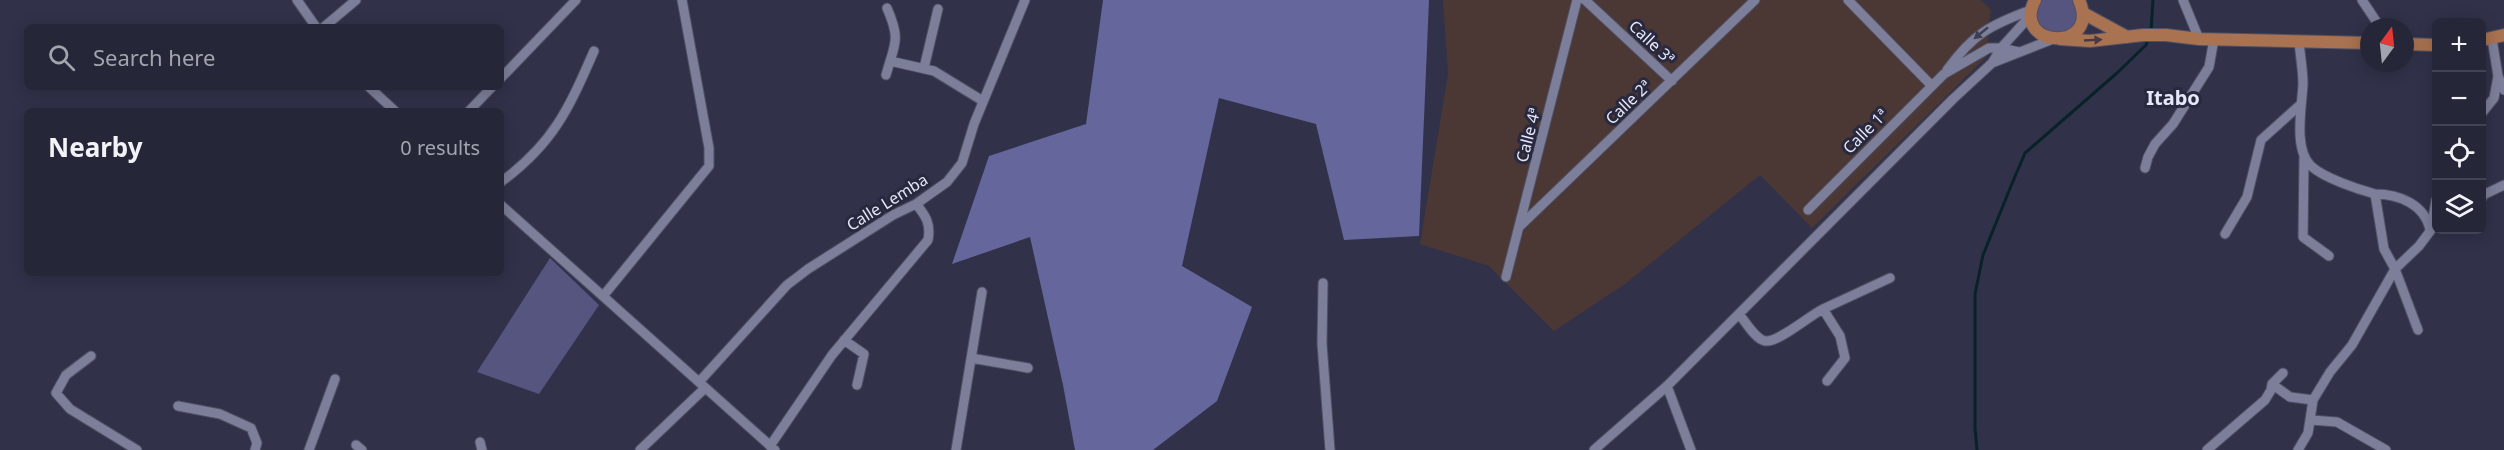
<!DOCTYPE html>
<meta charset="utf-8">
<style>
:root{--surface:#252638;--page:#313243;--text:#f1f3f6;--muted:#a3a5ae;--line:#424353}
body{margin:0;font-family:"Noto Sans",sans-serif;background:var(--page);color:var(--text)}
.controls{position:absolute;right:18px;top:18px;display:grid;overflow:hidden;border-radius:9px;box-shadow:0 3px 15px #0003}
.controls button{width:54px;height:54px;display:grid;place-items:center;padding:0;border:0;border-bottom:2px solid var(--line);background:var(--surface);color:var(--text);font:30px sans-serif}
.compass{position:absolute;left:2360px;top:18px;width:54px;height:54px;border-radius:50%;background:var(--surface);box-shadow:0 3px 15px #0003;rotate:15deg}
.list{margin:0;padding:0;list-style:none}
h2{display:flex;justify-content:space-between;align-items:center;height:78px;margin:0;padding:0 24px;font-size:26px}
h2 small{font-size:20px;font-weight:400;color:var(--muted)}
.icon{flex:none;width:33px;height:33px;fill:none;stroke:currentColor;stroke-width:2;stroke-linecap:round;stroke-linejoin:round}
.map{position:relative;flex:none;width:2504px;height:450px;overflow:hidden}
.search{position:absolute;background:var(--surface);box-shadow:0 3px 15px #0003;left:24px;top:24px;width:480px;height:66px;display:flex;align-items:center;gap:15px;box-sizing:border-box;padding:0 21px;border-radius:9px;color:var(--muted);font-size:22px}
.panel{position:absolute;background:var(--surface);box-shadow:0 3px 15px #0003;left:24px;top:108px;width:480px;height:168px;border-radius:9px}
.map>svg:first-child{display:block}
.industrial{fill:#4b3734}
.green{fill:#555580}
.forest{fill:#65669b}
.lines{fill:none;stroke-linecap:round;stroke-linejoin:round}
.stream{stroke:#082227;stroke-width:3}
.minor-casing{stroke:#4f5063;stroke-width:11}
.major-casing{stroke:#4f5063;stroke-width:14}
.minor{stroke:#7d7f9a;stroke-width:9}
.major{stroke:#a97250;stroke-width:12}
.oneway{fill:#3d3e56}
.oneway2{fill:#483a43}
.labels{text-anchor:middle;stroke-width:6;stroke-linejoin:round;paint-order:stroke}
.street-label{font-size:16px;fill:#e7e8f7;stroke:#28283f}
.quarter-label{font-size:20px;font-weight:bold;fill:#e7e8f7;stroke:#28283f}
</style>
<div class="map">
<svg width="2504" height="450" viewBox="0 0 2504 450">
<rect width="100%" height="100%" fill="#31324a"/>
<path class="industrial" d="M1443,0H1981L1991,10L1986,57L1812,228L1760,175L1625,284L1554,331L1489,266L1420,244L1448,74Z"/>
<path class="green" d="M2038,0H2075L2080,11L2076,26L2055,36L2036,24V3Z
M550,258L599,305L539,394L477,372Z"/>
<path class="forest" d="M1103,0H1429L1419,236L1344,240L1316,124L1219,98L1182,266L1252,307L1217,401L1153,450H1075L1063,385L1030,237L952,264L989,156L1086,124Z"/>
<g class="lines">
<path class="stream" d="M2151,31L2153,0
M1977,450L1975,428V294L1983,255L2011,186L2025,153L2117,73L2146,45L2149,37"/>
<defs>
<path id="minor" d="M297,0L316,27
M1585,0L1672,81
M1848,0L1931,85
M2183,0L2199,39
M2362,0L2380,27
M324,27L356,0
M2492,39L2498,76L2504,90
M2299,41C2300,55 2303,70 2303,84C2302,106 2293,149 2311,166C2324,178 2357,189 2375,194L2384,249L2395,269L2418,330
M890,61L934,71L983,101
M1992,63L2053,39
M924,68L938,9
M1947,70C1973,34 1990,25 2031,10
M886,75C895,43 901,40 887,8
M501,78L576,0
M369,87L395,111
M469,111L492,87
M2482,113L2494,98L2498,76
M2304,157L2303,237L2329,256
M2145,168L2148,157L2155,144L2173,124L2209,67L2214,39
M501,182C554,143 569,108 594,51
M2375,194C2398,194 2425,204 2430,230
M2482,198L2483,195L2504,185
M501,205L775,450
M1808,210L1944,74L1989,48H2001L2019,52
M1520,226L1755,0
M2225,234L2247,197L2261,140L2301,104
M1506,277L1577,0
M1323,283L1322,344L1330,450
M604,295L709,166V148L682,0
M1823,309L1890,278
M1739,314C1745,321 1755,339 1765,341C1778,343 1809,316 1823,309L1840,336L1845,358L1827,381
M844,340L864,354L857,385
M91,356L66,375L56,393L70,409L137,450
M971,358L1028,368
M699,382L787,285L808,269L893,215L916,204L947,182L962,163L974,124L1025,0
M2272,384L2290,397L2313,400L2330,372L2352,345L2395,269L2419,246L2431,230L2436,200
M1667,386L1691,450
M178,406L220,414L251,428L257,443L255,450
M2311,420L2337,422L2386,450
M480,442L482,450
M356,445L362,450
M770,446L832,355L928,240C931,224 926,216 916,204
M309,450L335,379
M640,450L705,388
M956,450L982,292
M1594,450L1667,386L1953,99L1992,63L2001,48L2031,15
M2207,450L2265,400L2271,390L2272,384L2283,373
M2298,450L2308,433L2313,400"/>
<path id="major" d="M2035,0C2010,49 2102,53 2079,0
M2083,13L2127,37
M2060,39L2090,41L2143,35H2166L2199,39L2369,43
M2482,40L2504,35
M2405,44L2436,45"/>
</defs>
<use href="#minor" class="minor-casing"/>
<use href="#major" class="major-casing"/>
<use href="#minor" class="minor"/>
<use href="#major" class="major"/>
</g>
<defs><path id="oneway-solid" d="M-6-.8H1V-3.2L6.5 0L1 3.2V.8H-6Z" transform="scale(1.5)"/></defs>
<use class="oneway" href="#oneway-solid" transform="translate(1981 33) rotate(141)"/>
<use class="oneway2" href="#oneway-solid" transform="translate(2093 40) rotate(-3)"/>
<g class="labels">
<g class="street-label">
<text transform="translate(1652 42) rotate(43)" y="6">Calle 3ª</text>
<text transform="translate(1628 102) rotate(-44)" y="6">Calle 2ª</text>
<text transform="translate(1865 131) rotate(-45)" y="6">Calle 1ª</text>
<text transform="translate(1528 135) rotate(-76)" y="6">Calle 4ª</text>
<text transform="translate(887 202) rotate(-32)" y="6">Calle Lemba</text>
</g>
<g class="quarter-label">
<text x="2173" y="105">Itabo</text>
</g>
</g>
</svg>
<div class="controls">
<button>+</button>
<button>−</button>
<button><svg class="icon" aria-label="locate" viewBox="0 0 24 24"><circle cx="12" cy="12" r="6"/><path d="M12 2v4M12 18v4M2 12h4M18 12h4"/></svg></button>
<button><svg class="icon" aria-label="layers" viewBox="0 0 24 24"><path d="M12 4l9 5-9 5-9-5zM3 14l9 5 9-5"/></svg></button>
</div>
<svg class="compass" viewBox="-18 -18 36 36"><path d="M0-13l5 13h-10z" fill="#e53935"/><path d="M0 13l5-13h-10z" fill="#a3a5ae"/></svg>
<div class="search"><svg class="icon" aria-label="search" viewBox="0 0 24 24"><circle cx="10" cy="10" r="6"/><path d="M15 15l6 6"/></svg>Search here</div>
<section class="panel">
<h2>Nearby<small>0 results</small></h2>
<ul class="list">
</ul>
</section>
</div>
